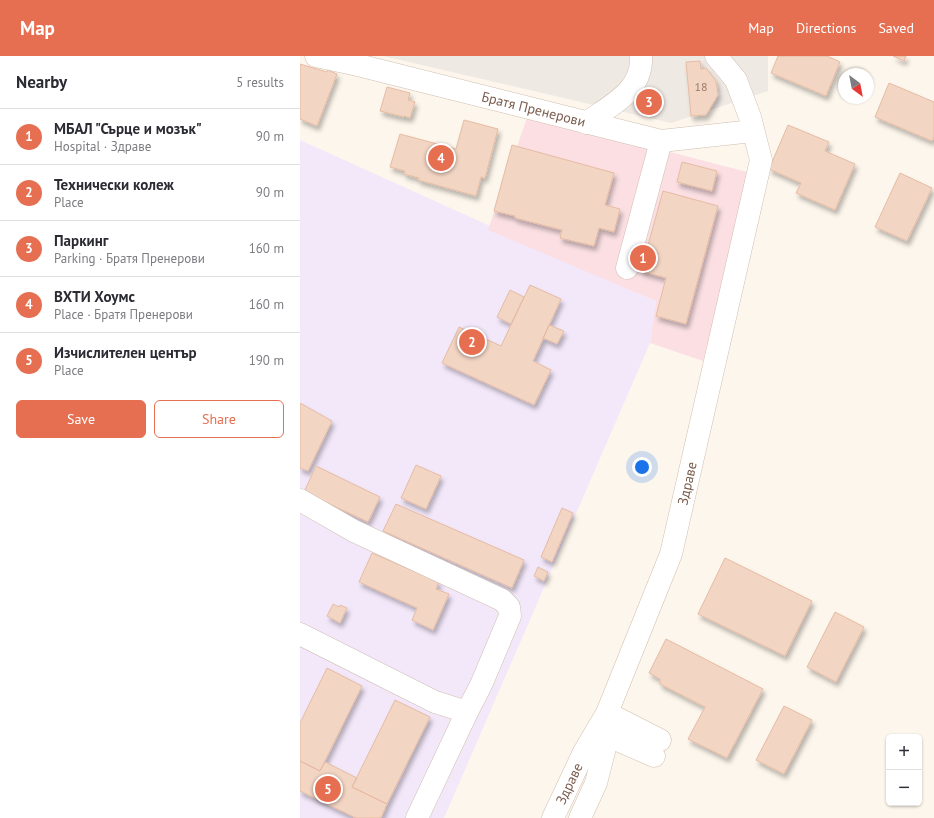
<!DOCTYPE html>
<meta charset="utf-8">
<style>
:root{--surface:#fff;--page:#f2f2f3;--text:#2b2b33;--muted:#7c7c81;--line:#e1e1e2;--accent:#e76f51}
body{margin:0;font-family:"PT Sans",sans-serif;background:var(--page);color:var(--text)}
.controls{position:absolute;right:12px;bottom:12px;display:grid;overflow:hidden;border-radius:6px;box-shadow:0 1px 3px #0004}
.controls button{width:36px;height:36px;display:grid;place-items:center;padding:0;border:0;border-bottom:1px solid var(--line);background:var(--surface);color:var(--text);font:20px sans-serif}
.compass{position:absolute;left:538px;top:12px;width:36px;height:36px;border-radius:50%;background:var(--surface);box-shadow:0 1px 3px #0004;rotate:148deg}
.you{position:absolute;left:342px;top:411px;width:14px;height:14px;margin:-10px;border:3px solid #fff;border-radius:50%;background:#1a73e8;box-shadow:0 0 0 6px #1a73e833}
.badge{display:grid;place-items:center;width:26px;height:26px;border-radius:50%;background:var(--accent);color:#fff;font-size:13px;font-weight:700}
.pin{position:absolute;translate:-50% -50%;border:2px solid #fff;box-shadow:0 1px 4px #0006}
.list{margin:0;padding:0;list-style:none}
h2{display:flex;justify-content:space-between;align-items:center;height:52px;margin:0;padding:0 16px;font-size:17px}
h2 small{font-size:13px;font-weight:400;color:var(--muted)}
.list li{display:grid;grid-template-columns:26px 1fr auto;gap:12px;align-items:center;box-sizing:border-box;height:56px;padding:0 16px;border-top:1px solid var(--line)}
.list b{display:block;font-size:15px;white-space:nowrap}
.list p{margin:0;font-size:13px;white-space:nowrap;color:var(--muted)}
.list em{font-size:13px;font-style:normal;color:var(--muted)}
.actions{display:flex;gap:8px;padding:12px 16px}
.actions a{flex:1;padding:9px 0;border:1px solid var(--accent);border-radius:6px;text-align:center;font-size:14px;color:var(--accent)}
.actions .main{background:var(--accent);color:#fff}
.map{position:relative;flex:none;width:634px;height:762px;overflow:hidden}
header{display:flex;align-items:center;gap:24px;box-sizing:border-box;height:56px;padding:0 20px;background:var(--accent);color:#fff}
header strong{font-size:19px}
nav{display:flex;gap:22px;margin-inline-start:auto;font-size:14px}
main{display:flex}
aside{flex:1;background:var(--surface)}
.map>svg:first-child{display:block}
.industrial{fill:#efe9e4}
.education{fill:#f3e8fa}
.medical{fill:#fbdfe3}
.building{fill:#f3d5c3;stroke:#e6bba3;filter:url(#shadow)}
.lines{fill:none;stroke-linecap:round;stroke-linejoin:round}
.minor-casing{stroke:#d1beb0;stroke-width:23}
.minor{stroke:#fff;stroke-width:22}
.labels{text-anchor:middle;stroke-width:4;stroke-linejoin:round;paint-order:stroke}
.number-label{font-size:12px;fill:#987a6a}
.street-label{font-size:14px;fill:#7a5c4d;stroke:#fffaf3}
</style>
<header>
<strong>Map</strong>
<nav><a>Map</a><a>Directions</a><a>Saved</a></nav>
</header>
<main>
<aside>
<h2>Nearby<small>5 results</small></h2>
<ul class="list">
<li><span class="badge">1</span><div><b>МБАЛ &quot;Сърце и мозък&quot;</b><p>Hospital · Здраве</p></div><em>90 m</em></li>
<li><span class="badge">2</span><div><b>Технически колеж</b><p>Place</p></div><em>90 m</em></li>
<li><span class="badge">3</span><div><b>Паркинг</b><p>Parking · Братя Пренерови</p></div><em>160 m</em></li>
<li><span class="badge">4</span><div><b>ВХТИ Хоумс</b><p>Place · Братя Пренерови</p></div><em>160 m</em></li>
<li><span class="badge">5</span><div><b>Изчислителен център</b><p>Place</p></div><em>190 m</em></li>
</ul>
<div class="actions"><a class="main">Save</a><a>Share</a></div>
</aside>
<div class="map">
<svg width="634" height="762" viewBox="0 0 634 762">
<defs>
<filter id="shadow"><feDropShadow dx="2.5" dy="4.5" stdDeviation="2" flood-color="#0004"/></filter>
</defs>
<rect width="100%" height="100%" fill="#fdf6ec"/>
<path class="industrial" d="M83,0H468V35L371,67Z"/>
<path class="education" d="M0,84L356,245L350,287L144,762H0Z"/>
<path class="medical" d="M227,62L370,96L451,117L403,305L350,287L356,245L188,174Z"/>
<path class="building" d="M478,0H527L540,6L526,40L471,17Z
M593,0H606L604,5Z
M400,5L401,13L406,12L416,25L418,39L406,59L391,60L386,6Z
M0,8L27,16L28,14L37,18L17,70L0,63Z
M589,27L634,46V81L632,85L575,61Z
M87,31L110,37L108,44L115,46L110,62L104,60V61L80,55Z
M164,64L198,73L185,122L181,121L176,140L118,124L119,122L104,118L105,115L90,111L100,78L156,93Z
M488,69L529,86L525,95L555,108L535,154L496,137L501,127L469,113Z
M212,89L314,117L305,149L320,153L314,176L299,172L294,190L260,182L262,174L215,162V160L194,155Z
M382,106L417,115L412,135L377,126Z
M600,117L632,132L607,185L575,171Z
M363,135L418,150L386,268L356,260L366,222L341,215Z
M230,229L261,243L233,305L251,314L234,349L142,307L159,271L201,290Z
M210,234L224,241L211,268L197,261Z
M249,269L264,275L257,288L243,282Z
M0,347L32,365L8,415L0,412Z
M116,409L141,420L126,453L101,442Z
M16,410L80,441L68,466L4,436Z
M96,448L224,504L212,532L83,475Z
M262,452L273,457L252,506L241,501Z
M72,497L139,526L136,533L149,538L133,574L112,564L117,552L59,526Z
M425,502L512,545L485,600L398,558Z
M238,511L248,516L244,525L234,520Z
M33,548L39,551L40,549L47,552L40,567L27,560Z
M535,556L564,571L536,626L507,611Z
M366,583L463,633L427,702L388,683L405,651L360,628V623L349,617Z
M27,612L62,630L20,715L0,705V667Z
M95,644L130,661L87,748L52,731Z
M484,650L512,664L484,718L456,704Z
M0,705L20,715L25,706L57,722L52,731L87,748L81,762H56L0,735Z"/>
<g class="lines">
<defs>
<g id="minor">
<path id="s1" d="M16,0L58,9L361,85L453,75"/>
<path d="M286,67C311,49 343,35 341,0"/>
<path d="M327,212L361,85"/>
<path d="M0,444L54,475L202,544L209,551L210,560L181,629L167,656L117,762"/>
<path d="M0,578L135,646L167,656"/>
<path d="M307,657L360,684"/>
<path d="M297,675L354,700"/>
<path id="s2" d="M253,762L284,696L307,657L371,498L461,104L450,61L436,24L416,0"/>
<path d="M280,762L296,727L308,680V662"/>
</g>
</defs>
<use href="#minor" class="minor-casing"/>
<use href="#minor" class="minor"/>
</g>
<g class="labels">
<g class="number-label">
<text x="401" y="35">18</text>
</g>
<g class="street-label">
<text dy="5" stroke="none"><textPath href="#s1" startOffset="224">Братя Пренерови</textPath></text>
<text dy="5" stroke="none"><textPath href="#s2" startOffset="362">Здраве</textPath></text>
<text dy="5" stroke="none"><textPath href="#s2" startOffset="38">Здраве</textPath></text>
</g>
</g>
</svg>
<div class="controls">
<button>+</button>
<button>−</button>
</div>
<svg class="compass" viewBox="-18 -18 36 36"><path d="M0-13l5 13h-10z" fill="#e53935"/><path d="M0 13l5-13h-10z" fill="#7c7c81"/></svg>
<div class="you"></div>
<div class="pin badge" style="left:343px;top:202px">1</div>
<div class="pin badge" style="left:172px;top:286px">2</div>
<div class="pin badge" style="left:349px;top:46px">3</div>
<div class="pin badge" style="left:141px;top:102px">4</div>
<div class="pin badge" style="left:28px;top:733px">5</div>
</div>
</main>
